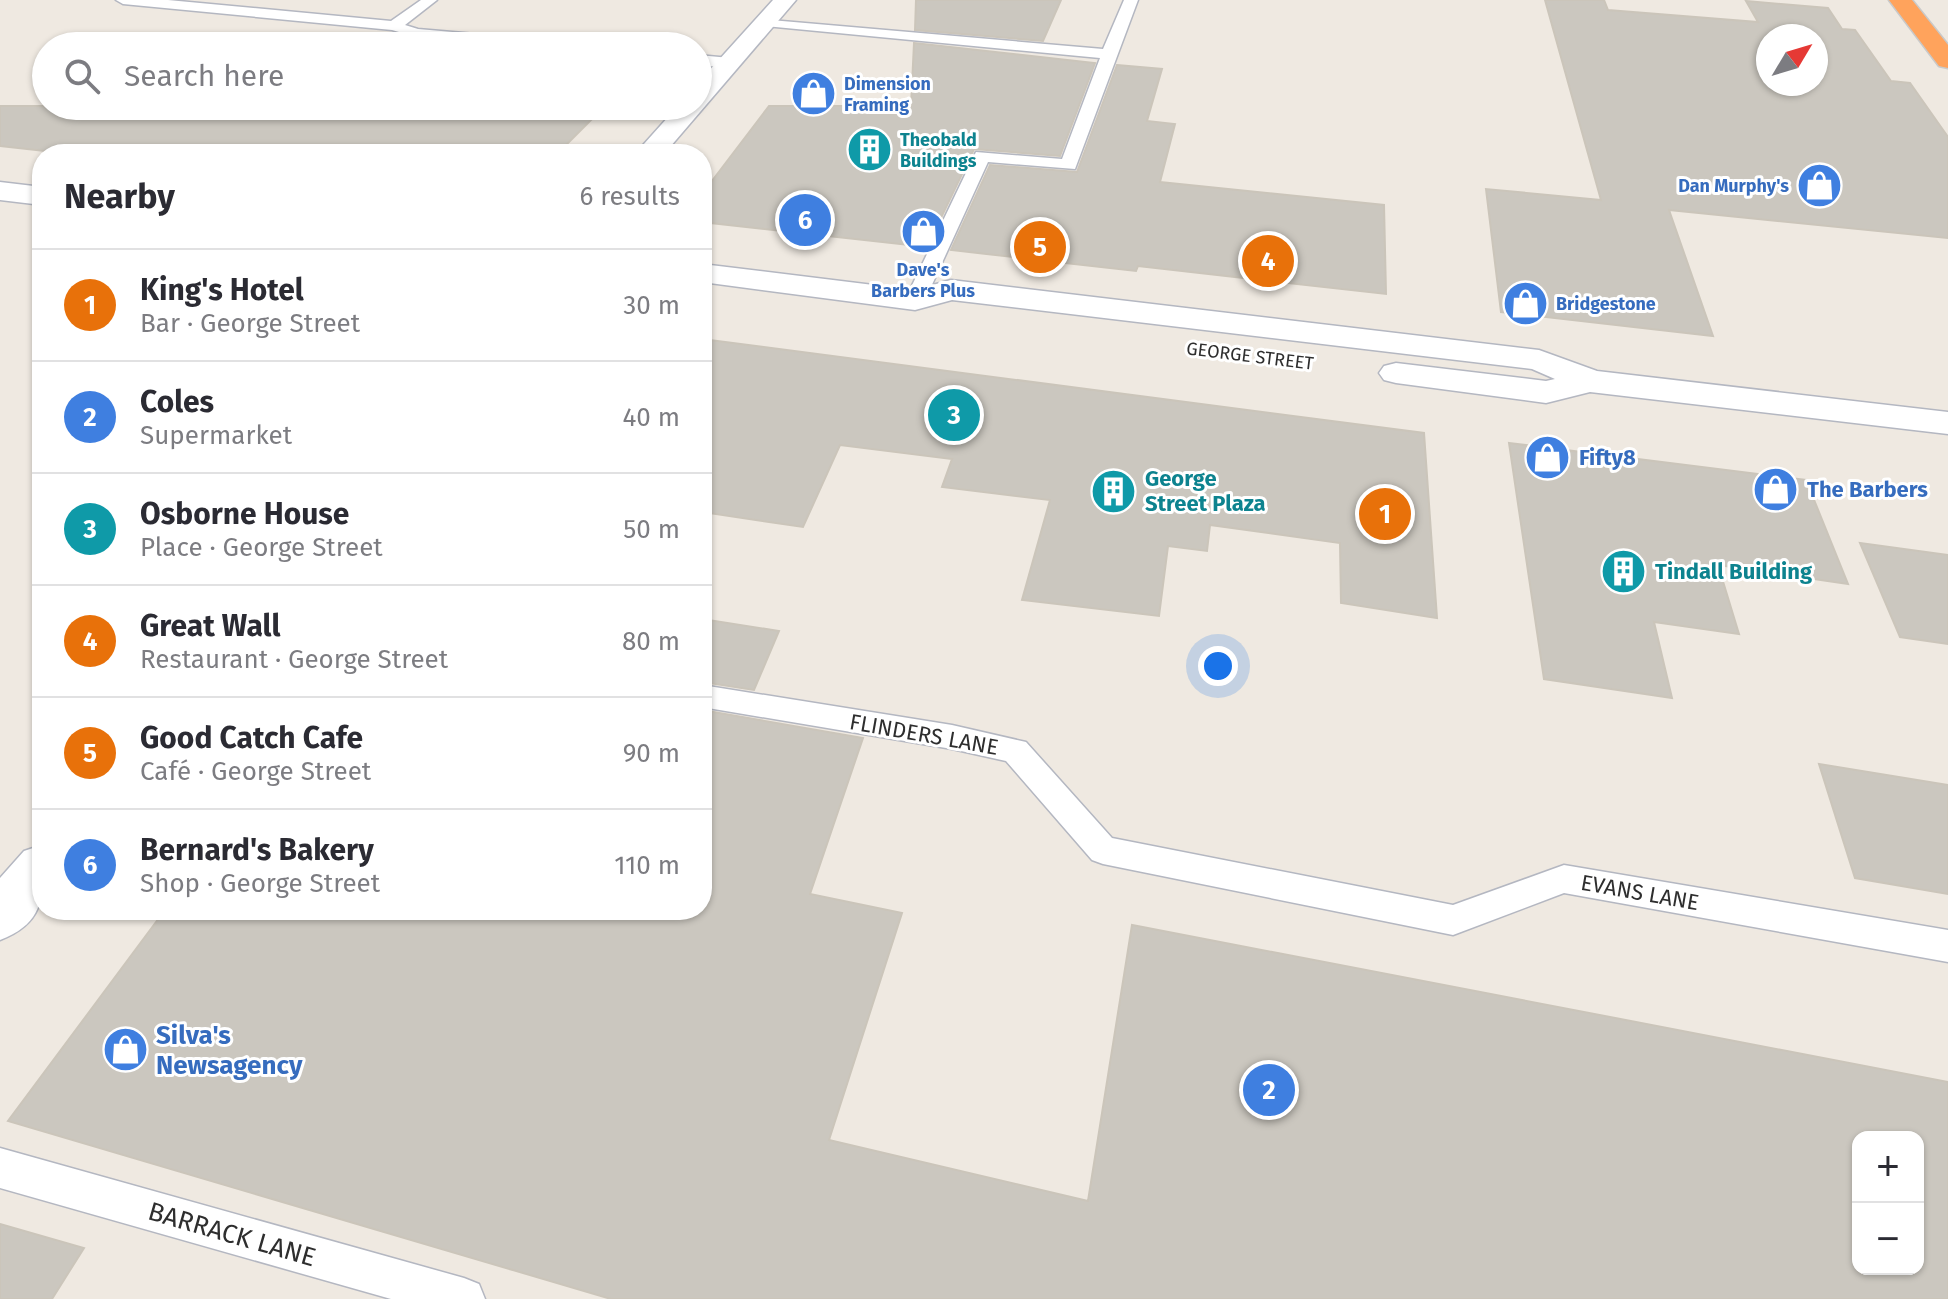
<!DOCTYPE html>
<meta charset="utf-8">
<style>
:root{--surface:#fff;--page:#f2f2f3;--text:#2b2b33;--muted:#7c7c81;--line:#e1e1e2;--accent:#0f766e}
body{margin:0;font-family:"Fira Sans",sans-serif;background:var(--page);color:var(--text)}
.controls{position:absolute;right:24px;bottom:24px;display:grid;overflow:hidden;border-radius:16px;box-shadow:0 2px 6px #0004}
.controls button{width:72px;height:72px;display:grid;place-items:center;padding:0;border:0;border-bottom:2px solid var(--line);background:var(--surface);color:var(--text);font:40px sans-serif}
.compass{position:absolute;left:1756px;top:24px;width:72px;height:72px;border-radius:50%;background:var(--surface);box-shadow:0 2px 6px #0004;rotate:52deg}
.you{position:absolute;left:1218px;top:666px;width:28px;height:28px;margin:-20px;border:6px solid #fff;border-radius:50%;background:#1a73e8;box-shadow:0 0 0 12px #1a73e833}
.badge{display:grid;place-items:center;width:52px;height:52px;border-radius:50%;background:var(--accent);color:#fff;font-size:26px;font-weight:700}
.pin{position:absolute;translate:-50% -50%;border:4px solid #fff;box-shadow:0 2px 8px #0006}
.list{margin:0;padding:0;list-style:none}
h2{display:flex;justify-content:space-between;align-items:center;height:104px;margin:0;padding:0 32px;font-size:34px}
h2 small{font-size:26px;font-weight:400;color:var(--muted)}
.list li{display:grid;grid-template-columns:52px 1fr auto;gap:24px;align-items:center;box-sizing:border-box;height:112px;padding:0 32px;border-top:2px solid var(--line)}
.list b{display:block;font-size:30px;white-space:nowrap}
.list p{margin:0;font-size:26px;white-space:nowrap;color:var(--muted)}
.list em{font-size:26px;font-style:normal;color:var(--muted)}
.icon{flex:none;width:44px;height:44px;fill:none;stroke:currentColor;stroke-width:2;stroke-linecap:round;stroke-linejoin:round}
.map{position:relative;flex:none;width:1948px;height:1299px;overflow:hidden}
.search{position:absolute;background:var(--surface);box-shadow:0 2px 6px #0004;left:32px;top:32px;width:680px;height:88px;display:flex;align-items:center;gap:20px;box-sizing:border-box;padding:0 28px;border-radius:44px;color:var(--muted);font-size:30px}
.panel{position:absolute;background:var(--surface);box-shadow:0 2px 6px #0004;left:32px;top:144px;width:680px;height:776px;border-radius:32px}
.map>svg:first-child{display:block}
.building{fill:#cbc7bf;stroke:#cbc5ba;stroke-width:2;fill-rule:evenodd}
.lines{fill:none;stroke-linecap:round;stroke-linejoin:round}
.lane-casing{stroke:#b4b7c1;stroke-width:3}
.street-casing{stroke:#b4b7c1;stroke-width:3}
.highway-casing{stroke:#c9c9c9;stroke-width:3}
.lane{fill:#fff;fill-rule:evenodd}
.street{fill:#fff;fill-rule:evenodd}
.highway{fill:#ffa35c;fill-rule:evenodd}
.labels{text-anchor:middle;stroke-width:6;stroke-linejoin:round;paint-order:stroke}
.far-shop-label{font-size:18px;font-weight:bold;fill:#366cbe;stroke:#fff;text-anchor:start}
.far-culture-label{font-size:18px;font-weight:bold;fill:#0d838f;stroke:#fff;text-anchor:start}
.far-street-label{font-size:18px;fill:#2e2e2e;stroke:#fff}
.shop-label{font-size:22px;font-weight:bold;fill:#366cbe;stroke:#fff;text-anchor:start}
.culture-label{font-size:22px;font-weight:bold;fill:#0d838f;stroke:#fff;text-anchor:start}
.street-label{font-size:22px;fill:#2e2e2e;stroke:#fff}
.near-shop-label{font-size:26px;font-weight:bold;fill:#366cbe;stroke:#fff;text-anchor:start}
.near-street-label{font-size:26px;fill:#2e2e2e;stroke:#fff}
</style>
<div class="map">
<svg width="1948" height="1299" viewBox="0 0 1948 1299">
<rect width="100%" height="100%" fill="#efe9e1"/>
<path class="building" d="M916,0H1061L1043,41L915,30Z
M1545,0H1604L1608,10L1758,22L1746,1L1828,8L1842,29L1855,30L1891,81L1910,83L1948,137V238L1669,210L1713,336L1501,312L1486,189L1601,200ZM1768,36H1816V84H1768Z
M914,43L1095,63L1060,156L974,149L927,247L702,222V194L769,106H911Z
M1117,65L1162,69L1147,121L1175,124L1160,182L1384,205L1386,294L1138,266L1136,271L951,250L990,165L1077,172Z
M0,106H605L557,154H72L0,146Z
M702,339L1424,433L1437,618L1341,603L1340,543L1210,525L1207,551L1168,546L1159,616L1022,600L1050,500L942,487L952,459L840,445L803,527L702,512Z
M1509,443L1806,480L1848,584L1718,565L1739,634L1654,622L1672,698L1544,679Z
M1860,543L1948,555V644L1900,637Z
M702,619L779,631L754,690L702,682Z
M702,710L863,738L810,894L902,913L829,1140L1088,1201L1132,925L1948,1082V1299H611L8,1121L165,910H702ZM1858,1137H1918V1269H1858Z
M1819,764L1948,785V894L1855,878Z
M0,1224L84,1248L52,1299H0Z"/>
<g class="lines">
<defs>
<path id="lane" d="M116,0H168L391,21L421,0H437L405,25L418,29L554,41L562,46C506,46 445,47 392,30L123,4Z
M1124,0H1138L1075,169L988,162L925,300L922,304H908L905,300L976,152L1062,159L1100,58L765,26L760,25V19L1103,49Z
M698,55L730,58L738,63L730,68L698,65Z
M702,685L952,725L1026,742L1112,838L1453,905L1564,865L1948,930V962L1564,893L1453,935L1103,864L1092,860L1006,761L952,749L702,707Z
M0,1148L464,1278L479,1284L485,1299H391L0,1188Z"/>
<path id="street" d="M773,0H796L664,154H635L678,106H698V83Z
M0,182L42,187V205L0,200Z
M702,264L914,290L951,280L1539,350L1597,371L1948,412V434L1590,392L1546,403L1396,383L1384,380L1379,373L1384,366L1396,363L1546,381L1555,379L1532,369L952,300L915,310L702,282Z
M42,845C42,890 50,921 0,940V878L24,851Z"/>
<path id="highway" d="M1889,0H1912L1948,45V68L1939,66Z"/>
</defs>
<use href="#lane" class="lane-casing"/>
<use href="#street" class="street-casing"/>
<use href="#highway" class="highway-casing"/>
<use href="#lane" class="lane"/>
<use href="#street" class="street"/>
<use href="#highway" class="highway"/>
</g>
<defs>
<symbol id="shop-disc" viewBox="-11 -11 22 22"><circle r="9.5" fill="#3f7fe0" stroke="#fff"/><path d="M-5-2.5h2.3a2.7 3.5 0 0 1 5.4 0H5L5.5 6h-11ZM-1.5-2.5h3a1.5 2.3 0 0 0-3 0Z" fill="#fff"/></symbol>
<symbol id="building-disc" viewBox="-11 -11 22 22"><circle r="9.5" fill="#0f9aa8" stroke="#fff"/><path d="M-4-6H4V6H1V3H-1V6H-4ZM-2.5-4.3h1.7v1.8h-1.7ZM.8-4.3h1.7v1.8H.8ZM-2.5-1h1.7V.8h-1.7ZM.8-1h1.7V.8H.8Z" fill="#fff"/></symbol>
</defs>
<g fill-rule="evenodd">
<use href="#shop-disc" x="788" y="68" width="51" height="51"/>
<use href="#building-disc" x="844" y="124" width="51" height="51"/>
<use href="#shop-disc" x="1794" y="160" width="51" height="51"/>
<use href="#shop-disc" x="898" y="206" width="51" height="51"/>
<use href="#shop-disc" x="1500" y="278" width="51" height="51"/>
<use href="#shop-disc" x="1522" y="432" width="51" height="51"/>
<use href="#shop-disc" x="1750" y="464" width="51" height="51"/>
<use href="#building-disc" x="1088" y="466" width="51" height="51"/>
<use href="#building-disc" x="1598" y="546" width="51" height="51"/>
<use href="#shop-disc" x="100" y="1024" width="51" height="51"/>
</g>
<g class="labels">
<g class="far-shop-label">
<text x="844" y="90">Dimension<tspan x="844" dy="21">Framing</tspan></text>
<text x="1789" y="192" text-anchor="end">Dan Murphy's</text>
<text x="923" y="276" text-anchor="middle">Dave's<tspan x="923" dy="21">Barbers Plus</tspan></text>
<text x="1556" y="310">Bridgestone</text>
</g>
<g class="far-culture-label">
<text x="900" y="146">Theobald<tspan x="900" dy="21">Buildings</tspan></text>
</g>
<g class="far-street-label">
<text transform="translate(1250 356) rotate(7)" y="6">GEORGE STREET</text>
</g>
<g class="shop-label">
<text x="1579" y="465">Fifty8</text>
<text x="1807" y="497">The Barbers</text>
</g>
<g class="culture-label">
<text x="1145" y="486">George<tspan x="1145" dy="25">Street Plaza</tspan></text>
<text x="1655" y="579">Tindall Building</text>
</g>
<g class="street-label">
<text transform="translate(924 734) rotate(10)" y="8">FLINDERS LANE</text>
<text transform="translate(1640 892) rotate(10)" y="8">EVANS LANE</text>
</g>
<g class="near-shop-label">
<text x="156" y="1044">Silva's<tspan x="156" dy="30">Newsagency</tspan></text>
</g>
<g class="near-street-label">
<text transform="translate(232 1234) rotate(16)" y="9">BARRACK LANE</text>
</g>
</g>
</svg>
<div class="controls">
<button>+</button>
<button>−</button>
</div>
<svg class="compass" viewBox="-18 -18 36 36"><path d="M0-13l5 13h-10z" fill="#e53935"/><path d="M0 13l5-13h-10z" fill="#7c7c81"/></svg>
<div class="you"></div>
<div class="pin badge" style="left:1385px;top:514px;background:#e8710a">1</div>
<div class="pin badge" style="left:1269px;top:1090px;background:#3f7fe0">2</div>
<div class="pin badge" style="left:954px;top:415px;background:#0f9aa8">3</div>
<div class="pin badge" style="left:1268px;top:261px;background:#e8710a">4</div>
<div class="pin badge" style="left:1040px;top:247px;background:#e8710a">5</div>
<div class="pin badge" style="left:805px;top:220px;background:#3f7fe0">6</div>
<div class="search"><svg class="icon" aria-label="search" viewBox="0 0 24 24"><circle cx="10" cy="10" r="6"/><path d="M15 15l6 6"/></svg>Search here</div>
<section class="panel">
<h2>Nearby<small>6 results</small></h2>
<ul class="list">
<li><span class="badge" style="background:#e8710a">1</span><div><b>King's Hotel</b><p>Bar · George Street</p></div><em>30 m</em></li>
<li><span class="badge" style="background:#3f7fe0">2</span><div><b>Coles</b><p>Supermarket</p></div><em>40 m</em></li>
<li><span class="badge" style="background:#0f9aa8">3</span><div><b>Osborne House</b><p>Place · George Street</p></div><em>50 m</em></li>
<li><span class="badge" style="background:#e8710a">4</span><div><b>Great Wall</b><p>Restaurant · George Street</p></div><em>80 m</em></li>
<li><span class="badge" style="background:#e8710a">5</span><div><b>Good Catch Cafe</b><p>Café · George Street</p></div><em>90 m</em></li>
<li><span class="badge" style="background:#3f7fe0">6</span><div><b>Bernard's Bakery</b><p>Shop · George Street</p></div><em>110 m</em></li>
</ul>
</section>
</div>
